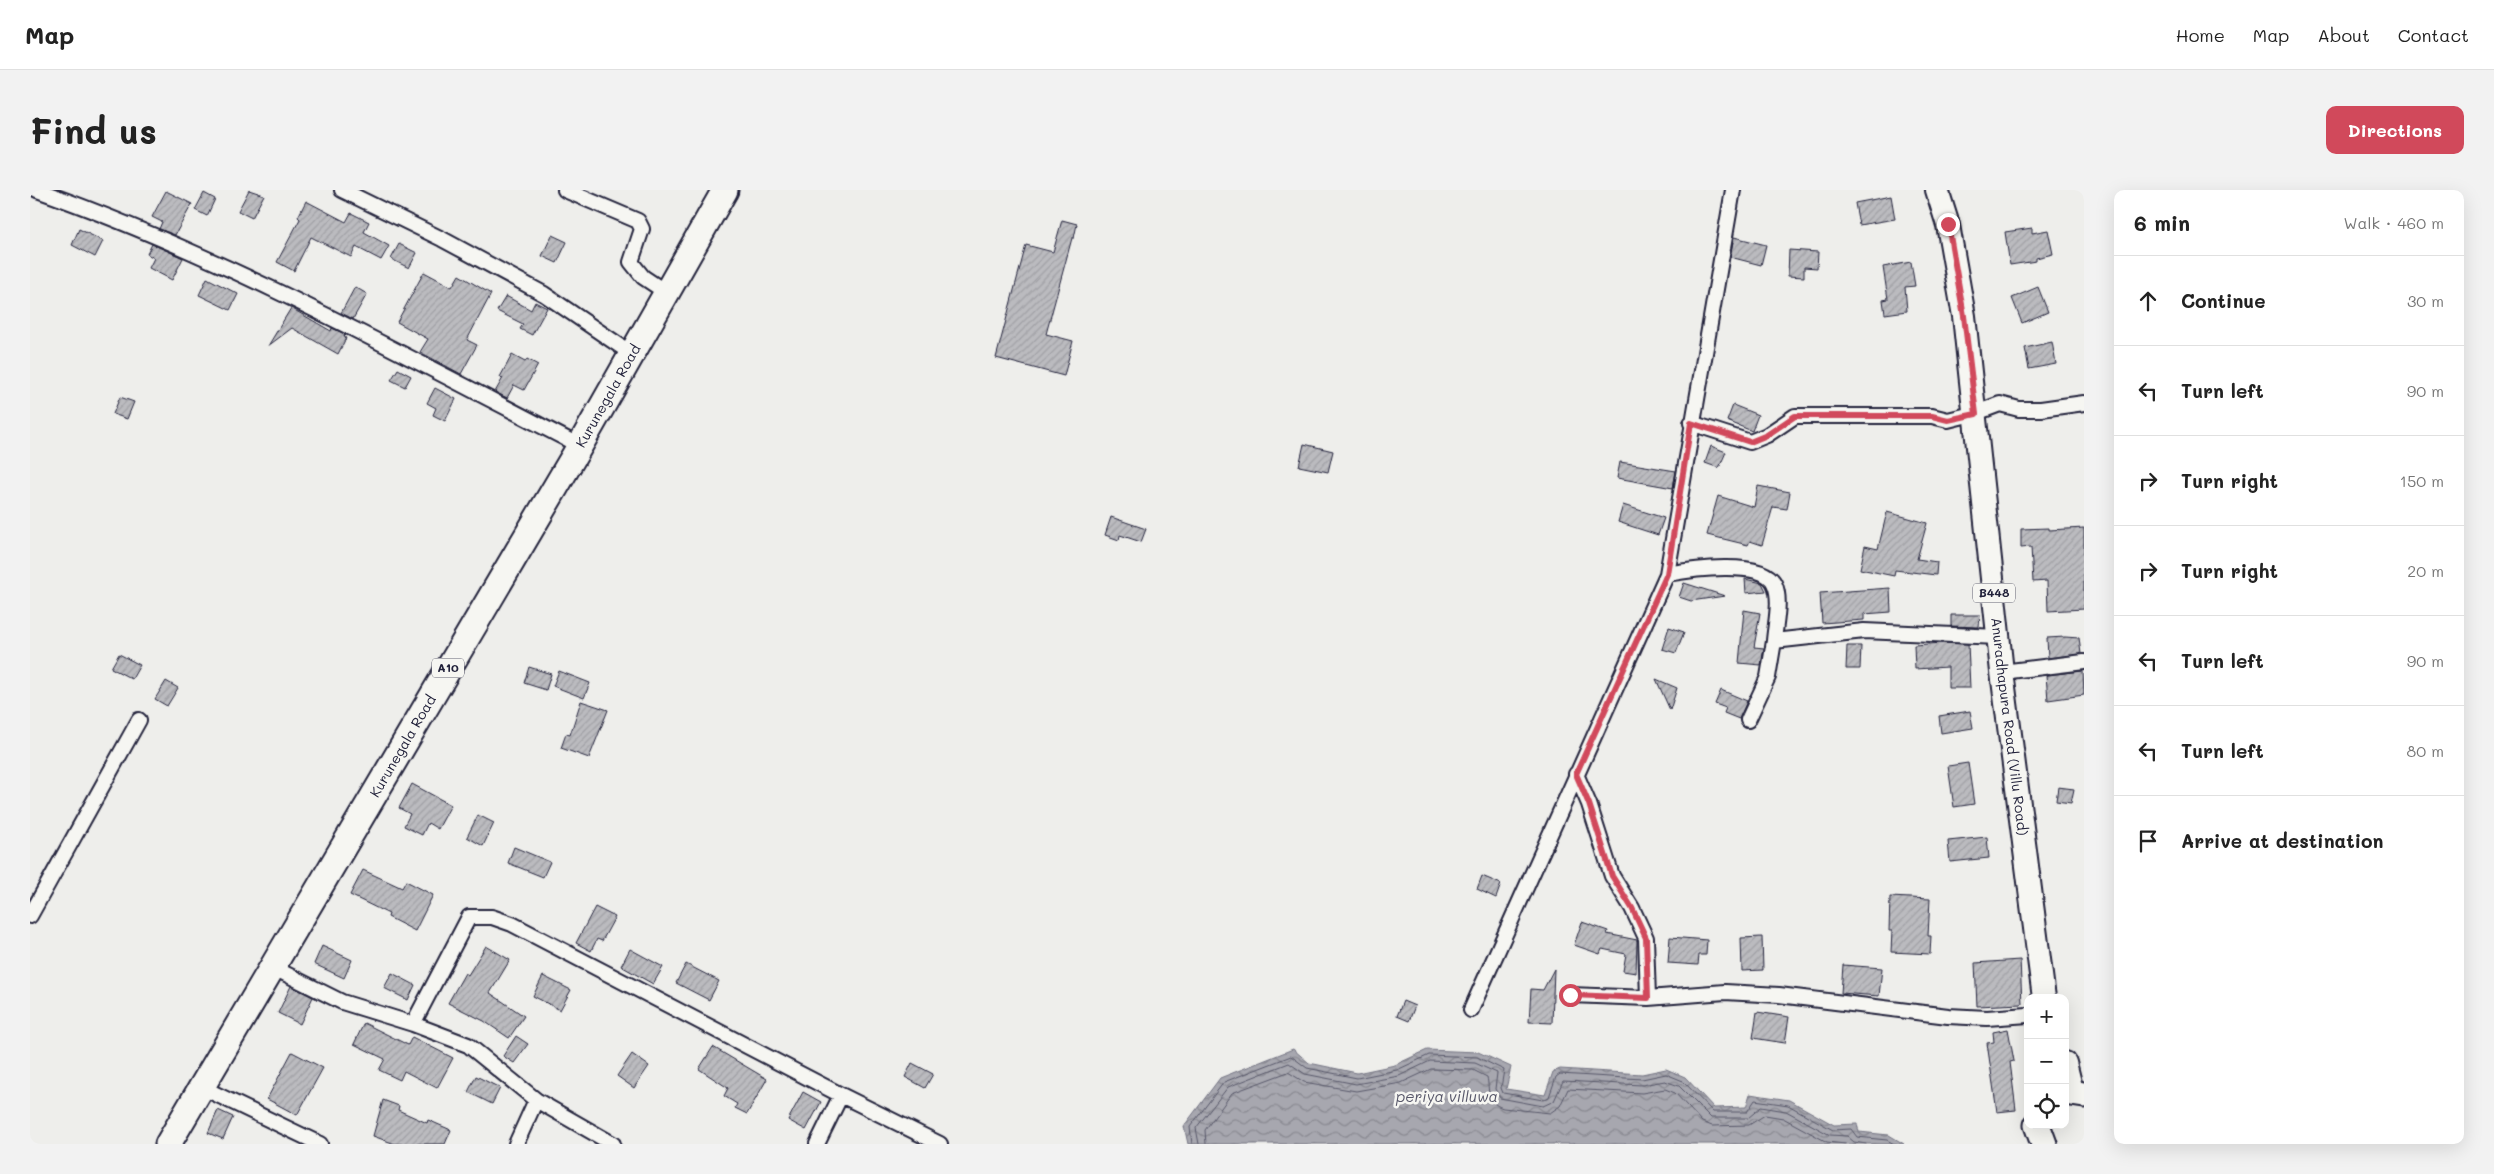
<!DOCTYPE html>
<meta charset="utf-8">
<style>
:root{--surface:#fff;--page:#f2f2f2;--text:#222;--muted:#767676;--line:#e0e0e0;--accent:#d1495b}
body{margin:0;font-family:Mali,sans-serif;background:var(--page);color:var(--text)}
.controls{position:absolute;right:15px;bottom:15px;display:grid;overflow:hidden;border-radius:10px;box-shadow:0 5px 20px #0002}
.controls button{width:45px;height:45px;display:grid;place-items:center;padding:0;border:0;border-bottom:1px solid var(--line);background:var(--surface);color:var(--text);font:25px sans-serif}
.stop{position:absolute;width:15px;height:15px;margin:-11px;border:4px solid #d1495b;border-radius:50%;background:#fff}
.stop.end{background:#d1495b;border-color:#fff;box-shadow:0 1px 5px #0008}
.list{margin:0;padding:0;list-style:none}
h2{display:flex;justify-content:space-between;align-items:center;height:65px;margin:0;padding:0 20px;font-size:21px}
h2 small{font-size:16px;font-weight:400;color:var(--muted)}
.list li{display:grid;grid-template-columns:32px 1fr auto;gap:15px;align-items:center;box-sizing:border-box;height:90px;padding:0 20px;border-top:1px solid var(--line)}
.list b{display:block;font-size:19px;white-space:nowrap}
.list em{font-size:16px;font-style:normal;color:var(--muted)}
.icon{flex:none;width:28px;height:28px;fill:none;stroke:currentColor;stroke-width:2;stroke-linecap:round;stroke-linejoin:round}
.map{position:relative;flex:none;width:2054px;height:954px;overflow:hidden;border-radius:10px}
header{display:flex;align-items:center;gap:30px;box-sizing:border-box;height:70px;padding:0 25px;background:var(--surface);border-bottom:1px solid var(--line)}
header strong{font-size:24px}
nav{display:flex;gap:28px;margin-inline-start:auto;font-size:18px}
.intro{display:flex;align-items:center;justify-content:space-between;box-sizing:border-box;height:120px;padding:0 30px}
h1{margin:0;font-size:35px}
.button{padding:12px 22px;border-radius:10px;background:var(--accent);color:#fff;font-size:18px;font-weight:700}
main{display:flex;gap:30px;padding:0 30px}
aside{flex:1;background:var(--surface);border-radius:10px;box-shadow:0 5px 20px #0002}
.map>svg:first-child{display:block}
.water{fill:url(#water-waves);stroke:#727281}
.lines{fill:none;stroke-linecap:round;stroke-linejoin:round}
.shore{stroke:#575769;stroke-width:1}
.building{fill:url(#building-hatch);stroke:#22223b}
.street-casing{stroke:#22223b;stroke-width:18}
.primary-casing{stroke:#22223b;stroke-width:26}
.highway-casing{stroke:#22223b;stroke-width:29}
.street{stroke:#f6f6f2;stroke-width:14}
.primary{stroke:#f6f6f2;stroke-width:22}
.highway{stroke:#f6f6f2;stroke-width:25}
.route{stroke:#d1495b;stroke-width:6}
.labels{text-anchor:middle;stroke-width:5;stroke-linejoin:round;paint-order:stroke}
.shield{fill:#f6f6f2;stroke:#626272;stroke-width:1}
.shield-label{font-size:12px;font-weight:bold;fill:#22223b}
.street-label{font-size:14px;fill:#22223b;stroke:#f6f6f2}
.water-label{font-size:15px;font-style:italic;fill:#575769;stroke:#f6f6f2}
</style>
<header>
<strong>Map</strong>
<nav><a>Home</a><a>Map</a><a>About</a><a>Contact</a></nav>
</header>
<div class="intro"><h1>Find us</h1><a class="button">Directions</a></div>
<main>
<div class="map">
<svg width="2054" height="954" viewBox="0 0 2054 954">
<defs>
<pattern id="water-waves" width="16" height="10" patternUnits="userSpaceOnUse" patternTransform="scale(1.25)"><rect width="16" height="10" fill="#a7a7af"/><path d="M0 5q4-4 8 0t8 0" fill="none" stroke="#888890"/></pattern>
<pattern id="building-hatch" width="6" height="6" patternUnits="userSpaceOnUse" patternTransform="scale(1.25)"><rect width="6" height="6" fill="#bbbbbf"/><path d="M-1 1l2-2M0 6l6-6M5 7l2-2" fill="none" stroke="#a0a0a5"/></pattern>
</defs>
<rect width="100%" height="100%" fill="#eeeeeb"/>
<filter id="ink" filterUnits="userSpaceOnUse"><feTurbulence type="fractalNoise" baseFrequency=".02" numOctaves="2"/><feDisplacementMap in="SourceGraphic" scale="10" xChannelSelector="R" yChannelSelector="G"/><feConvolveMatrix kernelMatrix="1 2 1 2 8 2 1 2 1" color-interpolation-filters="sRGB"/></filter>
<g filter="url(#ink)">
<path class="water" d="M1263,859L1279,873L1327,883L1365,875L1397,860L1448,862L1481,877L1476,899L1515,905L1523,882L1530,879L1612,884L1636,879L1655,887L1684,918L1716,917L1720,904L1759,910L1804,935L1827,934L1829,942L1859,945L1874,954H1158L1154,936L1190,888Z"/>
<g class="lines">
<path class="shore" d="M1162,954L1160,937L1194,892L1261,866L1277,878L1327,888L1367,880L1399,865L1447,867L1474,880L1471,898L1473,903L1513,910L1519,907L1526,887L1530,884L1612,889L1636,884L1653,891L1683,922H1717L1725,910L1758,915L1803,940L1821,939L1827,947L1857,950L1864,954
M1169,954L1166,938L1198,897L1259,873L1275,884L1326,894L1369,886L1400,871L1445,873L1467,883L1465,899L1470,908L1513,916L1524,911L1533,891L1612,895L1635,891L1649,896L1681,928H1718L1731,917L1756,921L1800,945L1817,946L1824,952L1836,954
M1176,954L1175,940L1202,903L1258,882L1274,892L1326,901L1371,893L1401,879L1443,880L1457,887C1460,900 1455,912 1473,918L1520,923L1530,916L1538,899L1612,903L1635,899L1645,903L1672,932L1682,936L1719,935L1735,925L1753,928L1797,952L1815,954"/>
</g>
<path class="building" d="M219,0L234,5L222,28L208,21Z
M136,1L162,14L145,45L129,39L132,32L122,27Z
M174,3L185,9L177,26L165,20Z
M1861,6L1865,29L1829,35L1825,13Z
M276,11L316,32L321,23L339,32L334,42L359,56L351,70L326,57L321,67L281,47L264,81L247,72L270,29L268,27Z
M1032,30L1047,34L1044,48H1042L1016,144L1043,151L1034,186L966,168L996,55L1023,62Z
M2002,38V43L2018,40L2023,64L2006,68V71L1980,75L1975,42Z
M49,39L73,51L65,67L42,55Z
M522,45L537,52L527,73L512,66Z
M1704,47L1736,55L1731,75L1700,67Z
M122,54L153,68L142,90L119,78L124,68L117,64Z
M369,54L387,63L379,78L361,69Z
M1759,60L1788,62L1787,78L1774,77V87L1758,86Z
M1881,72L1885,96L1875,97L1877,121L1855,124L1853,110L1858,109L1853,77Z
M394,82L422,97L429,85L461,104L437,150L447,155L431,184L390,162L398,149L367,132Z
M177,88L208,104L200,120L169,105Z
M325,97L337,104L323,129L311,123Z
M2008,97L2018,122L1992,133L1982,108Z
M476,106L501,120L505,112L517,118L502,145L490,139L493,134L467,121Z
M261,118L301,141L302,138L315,144L314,147L316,148L308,164L262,138L238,156Z
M2022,152L2026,174L1999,179L1995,158Z
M482,165L495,172L497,169L508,175L494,200L484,195L477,208L465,202L473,188L470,187Z
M368,179L381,186L375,197L361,190Z
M405,198L426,209L415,231L403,225L406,218L397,213Z
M90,207L104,212L97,229L83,224Z
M1703,215L1728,225L1722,241L1697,231Z
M1274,254L1303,261L1298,282L1269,276Z
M1681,256L1696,262L1689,278L1675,273Z
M1590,272L1646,281L1643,298L1587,288Z
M1728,296L1760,302L1757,319L1743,317L1732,355L1720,351L1718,355L1677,345L1688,306L1724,317Z
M1593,315L1634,328L1628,345L1588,332Z
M1857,322L1897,333L1887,369L1907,372L1906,385L1865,380L1864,386L1830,379L1835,356L1848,359Z
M1081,327L1116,339L1111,352L1090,345L1089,350L1075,345Z
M2019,338V340L2054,338V419L2018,421L2017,391L2003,392L2001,357L1991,358V339Z
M1715,389L1732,393L1736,401L1716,403Z
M1654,393L1695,406L1661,411L1649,407Z
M1860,398L1861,422L1834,424V430L1792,433L1790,403Z
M1714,420L1730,423L1724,457L1734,458L1731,475L1709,473Z
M1921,425H1950L1949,437L1921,436Z
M1639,437L1654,442L1646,463L1632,459Z
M2035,447L2049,448L2051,464L2018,468L2017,448Z
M1913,453L1938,454L1940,498H1918V477L1885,479L1884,455Z
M1817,456H1831L1830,479H1816Z
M89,464L110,475L102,489L81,478Z
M499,477L521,484L516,500L494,493Z
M529,481L560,493L554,508L523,496Z
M2053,481L2054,505L2018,510L2016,485Z
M1626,489L1647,498L1640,520Z
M136,491L148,498L137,516L125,509Z
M1691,500L1717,511L1709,529L1694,523L1696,518L1685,514Z
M551,511L578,520L559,568L531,558L536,544L540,545Z
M1940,521L1943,538L1911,543L1909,526Z
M1938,573L1944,614L1924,617L1918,576Z
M382,594L421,615L408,639L398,633L392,645L374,636L380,624L369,618Z
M2028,597L2044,599L2041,613L2026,611Z
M448,625L464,633L453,656L437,647Z
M1957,647L1959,668L1920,672L1918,651Z
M484,657L520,672L513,687L478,673Z
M333,680L372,698L376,691L403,705L385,741L358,727L359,724L320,705Z
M1452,686L1471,694L1466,708L1447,699Z
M1860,707L1900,709L1898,746H1901L1900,764L1861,762L1862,741H1859Z
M565,717L585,727L572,751L567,749L561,761L546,753Z
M1552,732L1578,741L1577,744L1607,750L1606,783L1593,781L1596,764L1572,759L1570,764L1544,755Z
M1640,747L1677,750L1676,765H1669L1668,775L1638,773Z
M1732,747L1733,780L1712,781L1711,748Z
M292,756L322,770L314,788L284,774Z
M456,756L480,770L460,803L494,826L479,848L454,831L418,813L435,783L438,785Z
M600,759L633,777L623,794L591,776Z
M1990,770L1992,814L1947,816L1945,773Z
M656,774L689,791L679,810L646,793Z
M1813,775L1852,778L1849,806L1811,803Z
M1524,779L1522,833L1499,832L1501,799L1513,800Z
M362,783L385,795L378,810L354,798Z
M513,786L541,800L530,820L503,806Z
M261,796L283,807L270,834L248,823Z
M1373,811L1385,816L1379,831L1367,826Z
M1727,822L1759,827L1755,853L1723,848Z
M334,833L378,855L382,847L423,868L407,898L374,881L370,890L349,880L355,869L324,854Z
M1978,839L1984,871L1980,872L1986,920L1967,922L1957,853L1964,852L1963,842Z
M486,846L498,854L484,873L473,866Z
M683,857L737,889L717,924L705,918L707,914L694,906L698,898L669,879Z
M262,862L293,878L267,925L237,909Z
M602,864L619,876L604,898L587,886Z
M882,873L903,884L895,898L875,887Z
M446,886L470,898L462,914L438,902Z
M773,902L791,912L776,940L758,930Z
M353,910L369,916L368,920L397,933L398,930L421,940L415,954H365L343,946Z
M188,920L203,927L193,949L178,943Z"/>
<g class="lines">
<defs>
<path id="street" d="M7,0C196,67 372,164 550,256
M312,0L412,49L514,104L602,164
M535,0L608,31L612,39L601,72L613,87L637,103
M1661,233L1720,252L1737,245L1765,226H1902L1918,230L1946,223L1970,214L1989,219H2011L2054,213
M1637,384C1659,380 1732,369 1744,393C1752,409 1745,435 1744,451L1834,441L1968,447
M1972,482L2054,472
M1718,530L1738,487L1744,451
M1546,584L1559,614L1582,686L1602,718L1616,748L1618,808
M0,726L109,530
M242,777L312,812L383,834L438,855L506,910L486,954
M1540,805L1618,808L1695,802L1749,805L1918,826L1957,828L1998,825
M1441,820L1637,384L1703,0
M383,834L439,727H462L482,734L811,905L910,954
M171,897L290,954
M506,910L583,954
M787,954L811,905"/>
<g id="primary">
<path id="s1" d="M1907,0L1918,35L1934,126L1972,482L2014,808"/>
<path d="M2035,873L2042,901"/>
</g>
<g id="highway">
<path d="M2035,902L2054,905"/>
<path d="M2007,935L2014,954"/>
<path id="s2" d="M138,954L544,266L695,0"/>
</g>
</defs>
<use href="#street" class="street-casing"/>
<use href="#primary" class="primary-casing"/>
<use href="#highway" class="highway-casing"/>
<use href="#street" class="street"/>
<use href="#primary" class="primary"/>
<use href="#highway" class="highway"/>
</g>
</g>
<g class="lines" filter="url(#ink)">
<path class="route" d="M1540,805L1618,808L1616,748L1602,718L1582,686L1559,614L1546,584L1637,384L1661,233L1720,252L1737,245L1765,226H1902L1918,230L1946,224L1934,126L1918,34"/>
</g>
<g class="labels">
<g class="shield">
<rect x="1943" y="393.5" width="42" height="19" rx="4"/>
<rect x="402" y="468.5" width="32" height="19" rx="4"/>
</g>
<g class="shield-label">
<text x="1964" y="407">B448</text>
<text x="418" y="482">A10</text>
</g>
<g class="street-label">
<text dy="5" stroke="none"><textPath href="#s2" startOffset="868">Kurunegala Road</textPath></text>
<text dy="5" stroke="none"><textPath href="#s1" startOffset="542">Anuradhapura Road (Villu Road)</textPath></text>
<text dy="5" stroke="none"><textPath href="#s2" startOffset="462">Kurunegala Road</textPath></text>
</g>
<g class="water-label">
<text x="1417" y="912">periya villuwa</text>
</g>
</g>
</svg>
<div class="controls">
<button>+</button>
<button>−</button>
<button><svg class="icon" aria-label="locate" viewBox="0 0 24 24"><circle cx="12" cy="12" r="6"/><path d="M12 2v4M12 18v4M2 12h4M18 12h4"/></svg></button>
</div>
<div class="stop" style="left:1540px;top:805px"></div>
<div class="stop end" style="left:1918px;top:34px"></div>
</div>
<aside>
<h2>6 min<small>Walk · 460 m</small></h2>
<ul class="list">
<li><svg class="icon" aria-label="ahead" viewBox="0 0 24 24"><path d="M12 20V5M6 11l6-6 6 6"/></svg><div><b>Continue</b></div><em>30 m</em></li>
<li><svg class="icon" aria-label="left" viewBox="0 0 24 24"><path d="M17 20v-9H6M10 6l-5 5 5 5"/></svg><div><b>Turn left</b></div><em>90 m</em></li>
<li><svg class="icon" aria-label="right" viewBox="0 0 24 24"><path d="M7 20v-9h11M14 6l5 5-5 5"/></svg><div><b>Turn right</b></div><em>150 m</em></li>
<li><svg class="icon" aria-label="right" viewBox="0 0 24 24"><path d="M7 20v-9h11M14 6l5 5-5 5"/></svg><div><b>Turn right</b></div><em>20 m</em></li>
<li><svg class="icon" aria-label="left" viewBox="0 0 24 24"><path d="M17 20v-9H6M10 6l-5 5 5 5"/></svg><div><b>Turn left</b></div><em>90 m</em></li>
<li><svg class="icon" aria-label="left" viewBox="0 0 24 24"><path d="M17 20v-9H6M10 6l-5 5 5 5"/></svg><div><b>Turn left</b></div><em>80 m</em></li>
<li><svg class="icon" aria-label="arrive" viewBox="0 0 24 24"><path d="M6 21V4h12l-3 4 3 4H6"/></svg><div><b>Arrive at destination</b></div></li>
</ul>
</aside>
</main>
